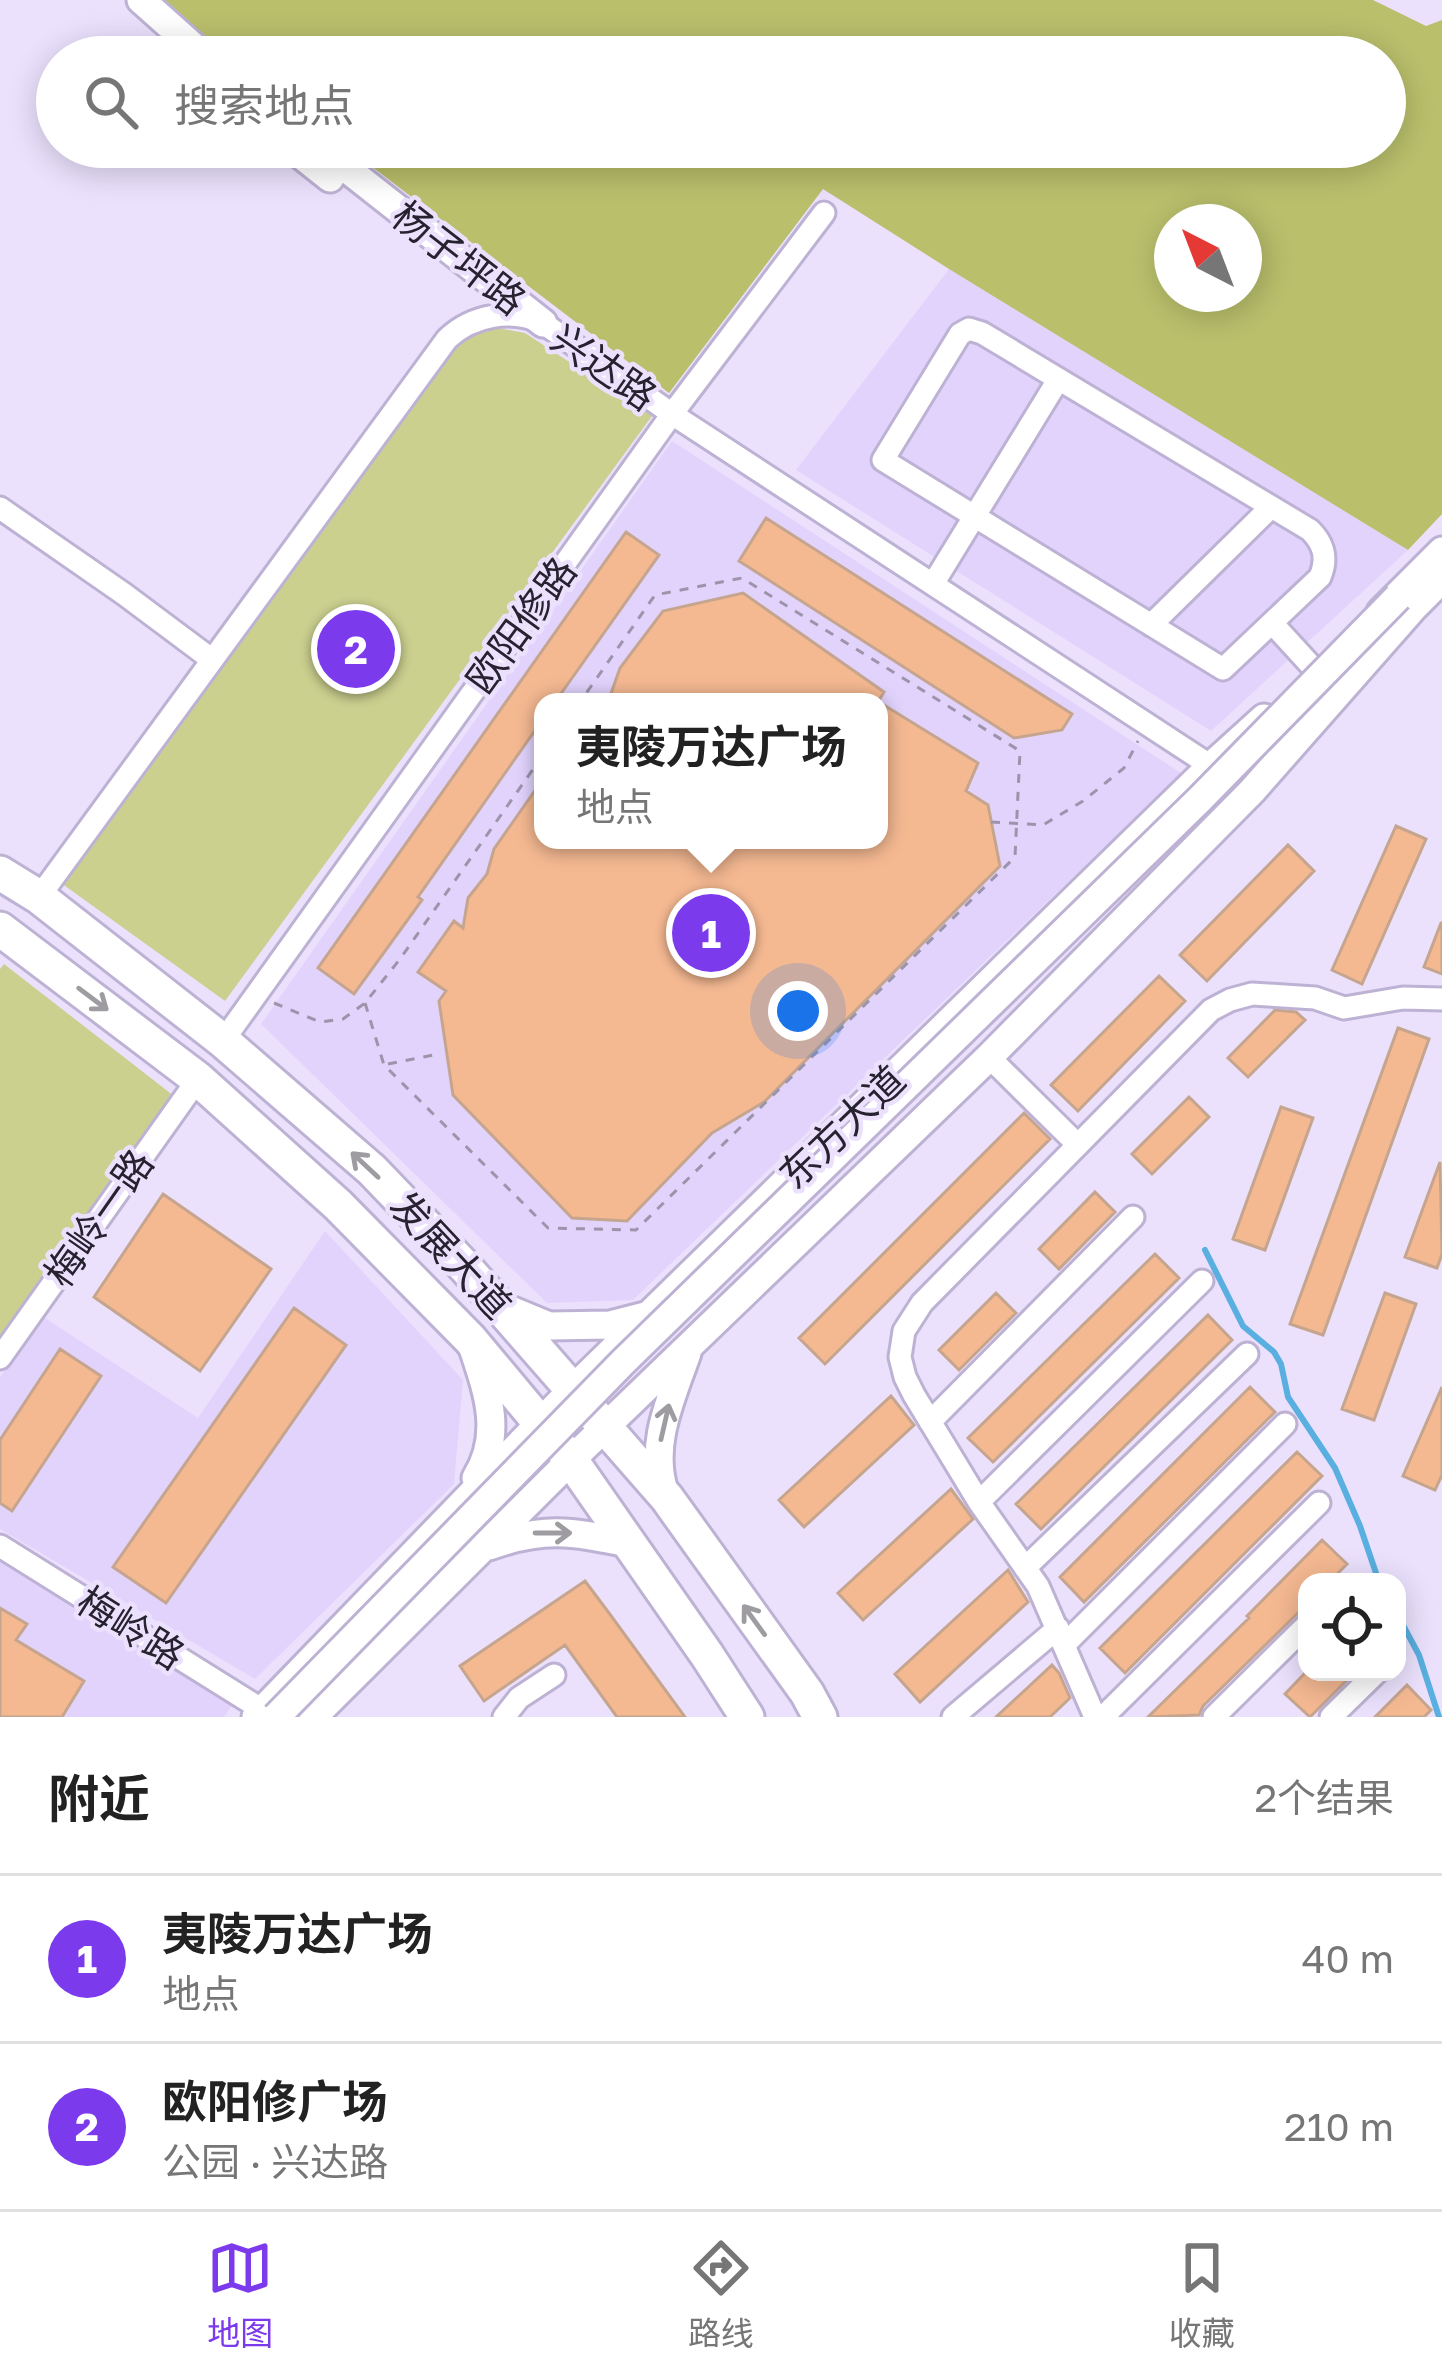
<!DOCTYPE html>
<html lang="zh">
<meta charset="utf-8">
<style>
:root{--surface:#fff;--page:#f6f6f6;--text:#222;--muted:#767676;--line:#e0e0e0;--accent:#7c3aed}
body{margin:0;font-family:"Golos Text","Noto Sans SC",sans-serif;background:var(--page);color:var(--text)}
.controls{position:absolute;right:36px;bottom:36px;display:grid;overflow:hidden;border-radius:24px;box-shadow:0 6px 30px #0003}
.controls button{width:108px;height:108px;display:grid;place-items:center;padding:0;border:0;border-bottom:3px solid var(--line);background:var(--surface);color:var(--text);font:60px sans-serif}
.compass{position:absolute;left:1154px;top:204px;width:108px;height:108px;border-radius:50%;background:var(--surface);box-shadow:0 6px 30px #0003;rotate:318deg}
.you{position:absolute;left:798px;top:1011px;width:42px;height:42px;margin:-30px;border:9px solid #fff;border-radius:50%;background:#1a73e8;box-shadow:0 0 0 18px #1a73e833}
.badge{display:grid;place-items:center;width:78px;height:78px;border-radius:50%;background:var(--accent);color:#fff;font-size:39px;font-weight:700}
.pin{position:absolute;translate:-50% -50%;border:6px solid #fff;box-shadow:0 3px 12px #0006}
.popup{position:absolute;left:534px;top:693px;width:354px;height:156px;box-sizing:border-box;display:grid;place-content:center;border-radius:24px;background:var(--surface);filter:drop-shadow(0 3px 9px #0005);font-size:39px;white-space:nowrap;color:var(--muted)}
.popup b{font-size:45px;color:var(--text)}
.popup::after{content:'';position:absolute;left:50%;top:100%;margin-left:-24px;border:24px solid transparent;border-top-color:var(--surface)}
.list{margin:0;padding:0;list-style:none}
h2{display:flex;justify-content:space-between;align-items:center;height:156px;margin:0;padding:0 48px;font-size:51px}
h2 small{font-size:39px;font-weight:400;color:var(--muted)}
.list li{display:grid;grid-template-columns:78px 1fr auto;gap:36px;align-items:center;box-sizing:border-box;height:168px;padding:0 48px;border-top:3px solid var(--line)}
.list b{display:block;font-size:45px;white-space:nowrap}
.list p{margin:0;font-size:39px;white-space:nowrap;color:var(--muted)}
.list em{font-size:39px;font-style:normal;color:var(--muted)}
.icon{flex:none;width:66px;height:66px;fill:none;stroke:currentColor;stroke-width:2;stroke-linecap:round;stroke-linejoin:round}
.map{position:relative;flex:none;width:1442px;height:1717px;overflow:hidden}
.search{position:absolute;background:var(--surface);box-shadow:0 6px 30px #0003;left:36px;right:36px;top:36px;height:132px;display:flex;align-items:center;gap:30px;box-sizing:border-box;padding:0 42px;border-radius:66px;color:var(--muted);font-size:45px}
.sheet{height:492px;background:var(--surface)}
nav{display:flex;justify-content:space-around;align-items:center;box-sizing:border-box;height:168px;border-top:3px solid var(--line);background:var(--surface);font-size:33px;color:var(--muted)}
nav a{display:grid;justify-items:center;gap:6px}
nav .on{color:var(--accent)}
.map>svg:first-child{display:block}
.built{fill:#e2d3fd;fill-rule:evenodd}
.green{fill:#cbd08f}
.forest{fill:#b9bf6b;fill-rule:evenodd}
.lines{fill:none;stroke-linecap:round;stroke-linejoin:round}
.stream{stroke:#59afdf;stroke-width:6}
.building{fill:#f5b992;stroke:#c6a58f;stroke-width:3}
.minor-casing{stroke:#beb2d4;stroke-width:27}
.major-casing{stroke:#beb2d4;stroke-width:33}
.highway-casing{stroke:#beb2d4;stroke-width:39}
.path{stroke:#9c94aa;stroke-width:3;stroke-dasharray:9 9;stroke-linecap:butt}
.minor{stroke:#fff;stroke-width:21}
.major{stroke:#fff;stroke-width:27}
.highway{stroke:#fff;stroke-width:33}
.major-bridge-casing{stroke:#beb2d4;stroke-width:33;stroke-linecap:butt}
.major-bridge{stroke:#fff;stroke-width:27}
.oneway{stroke:#9e9ca1}
.labels{text-anchor:middle;stroke-width:9;stroke-linejoin:round;paint-order:stroke}
.street-label{font-size:39px;fill:#27222f;stroke:#ebe1fd}
</style>
<div class="map">
<svg width="1442" height="1717" viewBox="0 0 1442 1717">
<rect width="100%" height="100%" fill="#ebe1fd"/>
<path class="built" d="M949,269L1408,550L1211,731L796,470Z
M672,441L1181,773L633,1300L547,1303L261,1024ZM543,702H879V840H543Z
M325,1231L463,1380L454,1484L255,1679L0,1529V1377L42,1316L198,1418Z
M0,1558L234,1702L224,1717H0Z"/>
<path class="green" d="M487,326L525,333L652,416L225,1001L61,883L452,341Z
M4,964L174,1096L0,1340V969Z"/>
<path class="forest" d="M162,0H1373L1426,26L1442,20V514L1408,550L949,269L823,189L669,393L346,147H1385V57H228ZM1172,222H1244V294H1172Z"/>
<g class="lines">
<path class="stream" d="M1205,1250L1243,1326L1274,1352L1281,1364L1288,1397L1335,1468L1360,1526L1379,1582
M1397,1614L1419,1655L1439,1717"/>
</g>
<path class="building" d="M766,518L1072,714L1062,730L1014,738L739,561Z
M626,532L659,555L555,702H543V719L418,897L422,900L354,994L318,968Z
M743,593L884,692L878,702H608L620,668L663,611Z
M879,702L978,763L966,791L988,805L1000,866L764,1102L712,1133L627,1221L572,1218L453,1095L439,1001L446,991L418,972L454,921L463,928L468,898L487,874L494,849L543,779V840H879Z
M1396,826L1426,839L1362,984L1332,970Z
M1288,845L1314,871L1207,981L1180,955Z
M1441,923H1442V974L1424,967Z
M1159,976L1185,1001L1078,1111L1051,1085Z
M1275,1010L1296,1012L1305,1020L1248,1077L1228,1058Z
M1398,1028L1429,1039L1323,1335L1290,1324Z
M1189,1097L1209,1117L1152,1174L1132,1154Z
M1281,1107L1313,1118L1265,1250L1233,1239Z
M1024,1113L1050,1139L825,1364L799,1338Z
M1440,1162L1442,1254L1437,1268L1405,1257Z
M1095,1192L1115,1212L1059,1269L1039,1249Z
M163,1194L271,1269L200,1371L94,1297Z
M1155,1254L1179,1278L993,1462L968,1438Z
M996,1293L1016,1313L959,1370L939,1350Z
M1385,1293L1416,1304L1374,1420L1342,1409Z
M294,1308L346,1345L166,1603L113,1567Z
M1208,1315L1232,1340L1041,1529L1016,1504Z
M60,1349L101,1376L12,1511L0,1503V1440Z
M1250,1387L1275,1412L1084,1602L1060,1577Z
M1442,1387V1475L1435,1490L1403,1476Z
M891,1396L914,1425L804,1527L779,1500Z
M1297,1452L1322,1476L1125,1673L1100,1648Z
M951,1489L973,1519L863,1620L838,1593Z
M1322,1540L1347,1564L1329,1582H1307V1604L1203,1706L1199,1715L1148,1717L1249,1618L1247,1616Z
M1008,1570L1028,1602L920,1702L895,1674Z
M585,1581L609,1613L685,1717H617L565,1645L484,1701L460,1666Z
M0,1608L27,1624L16,1640L84,1681L62,1717H0Z
M1052,1665L1059,1673L1070,1698L1050,1717H996Z
M1306,1672H1355L1310,1717L1285,1694Z
M1407,1685L1431,1710L1424,1717H1375Z"/>
<g class="lines">
<defs>
<path id="minor" d="M969,329L982,333L1310,530C1324,544 1328,558 1320,577L1223,669L883,460L960,334Z
M0,508L124,594L211,659
M933,584L1058,380
M1272,623L1316,671
M1151,625L1271,507
M39,897L447,339C472,315 512,308 543,323L672,414L1211,766
M223,1041L672,414L824,213
M989,1057L1078,1145
M0,1358L198,1079
M930,1422L1133,1217
M979,1502L1202,1281
M0,1546L261,1709
M1025,1568L1247,1354
M1065,1644L1285,1424
M504,1717L519,1698L554,1675
M953,1717L1058,1628
M1095,1717L1038,1586L979,1502L914,1395L905,1377L900,1357L904,1331L922,1303L1211,1010L1230,1000L1252,994L1315,998L1344,1008L1403,998L1442,999
M1103,1717L1319,1503
M1214,1717L1307,1625
M1331,1717L1377,1672"/>
<path id="major" d="M141,0L205,57
M291,147L330,178
M319,147L543,323
M1381,612L1442,551
M503,1307L549,1326L610,1325L645,1316
M473,1348C488,1393 503,1435 476,1478
M665,1494C648,1446 671,1399 687,1353
M489,1546C545,1526 572,1532 628,1543
M256,1717L572,1390L1211,766L1264,718
M313,1717L571,1460L989,1057L1252,791L1413,608L1442,579"/>
<path id="highway" d="M0,873L39,897L223,1041L372,1170L465,1267L667,1498L807,1693L820,1717
M0,929L198,1079L338,1205L470,1339L571,1460L707,1655L747,1717"/>
</defs>
<use href="#minor" class="minor-casing"/>
<use href="#major" class="major-casing"/>
<use href="#highway" class="highway-casing"/>
<path class="path" d="M991,822L1043,825L1083,801L1124,768L1138,741
M274,1003L320,1022L343,1019L365,1003L400,959L543,755
M365,1003L384,1065L548,1228L636,1230L1015,857L1020,751L742,578L655,595L580,702
M388,1064L439,1054"/>
<use href="#minor" class="minor"/>
<use href="#major" class="major"/>
<use href="#highway" class="highway"/>
<defs>
<path id="major-bridge" d="M276,1717L623,1362L1200,799L1398,597"/>
</defs>
<use href="#major-bridge" class="major-bridge-casing"/>
<use href="#major-bridge" class="major-bridge"/>
</g>
<defs><path id="oneway-shaft" d="M-6 0H5M1.5-3L5.5 0L1.5 3" fill="none" stroke-width="1.6" stroke-linecap="round" stroke-linejoin="round" transform="scale(3)"/></defs>
<g class="oneway">
<use href="#oneway-shaft" transform="translate(93 999) rotate(37)"/>
<use href="#oneway-shaft" transform="translate(365 1165) rotate(-137)"/>
<use href="#oneway-shaft" transform="translate(665 1422) rotate(-77)"/>
<use href="#oneway-shaft" transform="translate(553 1533)"/>
<use href="#oneway-shaft" transform="translate(754 1620) rotate(-126)"/>
</g>
<g class="labels">
<g class="street-label">
<text transform="translate(459 258) rotate(38)" y="14">杨子坪路</text>
<text transform="translate(604 367) rotate(35)" y="14">兴达路</text>
<text transform="translate(521 625) rotate(-54)" y="14">欧阳修路</text>
<text transform="translate(842 1127) rotate(-44)" y="14">东方大道</text>
<text transform="translate(99 1218) rotate(-55)" y="14">梅岭一路</text>
<text transform="translate(451 1255) rotate(47)" y="14">发展大道</text>
<text transform="translate(131 1628) rotate(32)" y="14">梅岭路</text>
</g>
</g>
</svg>
<div class="controls">
<button><svg class="icon" aria-label="locate" viewBox="0 0 24 24"><circle cx="12" cy="12" r="6"/><path d="M12 2v4M12 18v4M2 12h4M18 12h4"/></svg></button>
</div>
<svg class="compass" viewBox="-18 -18 36 36"><path d="M0-13l5 13h-10z" fill="#e53935"/><path d="M0 13l5-13h-10z" fill="#767676"/></svg>
<div class="you"></div>
<div class="pin badge" style="left:711px;top:933px">1</div>
<div class="popup"><b>夷陵万达广场</b>地点</div>
<div class="pin badge" style="left:356px;top:649px">2</div>
<div class="search"><svg class="icon" aria-label="search" viewBox="0 0 24 24"><circle cx="10" cy="10" r="6"/><path d="M15 15l6 6"/></svg>搜索地点</div>
</div>
<section class="sheet">
<h2>附近<small>2个结果</small></h2>
<ul class="list">
<li><span class="badge">1</span><div><b>夷陵万达广场</b><p>地点</p></div><em>40 m</em></li>
<li><span class="badge">2</span><div><b>欧阳修广场</b><p>公园 · 兴达路</p></div><em>210 m</em></li>
</ul>
</section>
<nav>
<a class="on"><svg class="icon" aria-label="map" viewBox="0 0 24 24"><path d="M3 6l6-2 6 2 6-2v14l-6 2-6-2-6 2zM9 4v14M15 6v14"/></svg>地图</a>
<a><svg class="icon" aria-label="directions" viewBox="0 0 24 24"><path d="M12 3l9 9-9 9-9-9zM9 14v-3h6M13 9l2 2-2 2"/></svg>路线</a>
<a><svg class="icon" aria-label="saved" viewBox="0 0 24 24"><path d="M7 4h10v16l-5-4-5 4z"/></svg>收藏</a>
</nav>
